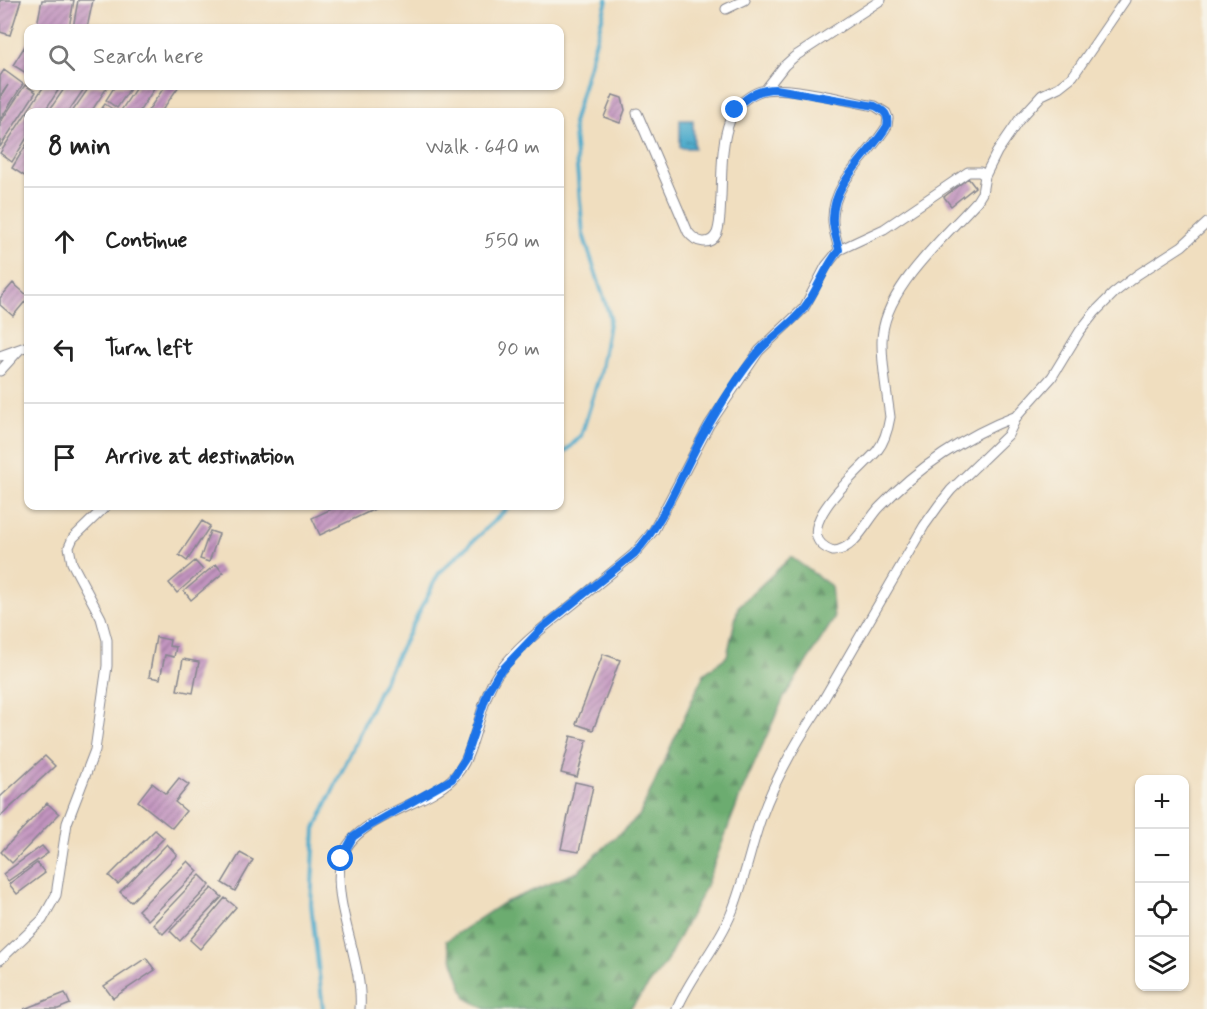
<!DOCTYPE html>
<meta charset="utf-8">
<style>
:root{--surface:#fff;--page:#f2f2f2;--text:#222;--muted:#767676;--line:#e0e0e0}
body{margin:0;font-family:Mynerve,sans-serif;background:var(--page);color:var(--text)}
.controls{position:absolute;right:18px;bottom:18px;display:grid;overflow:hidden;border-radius:12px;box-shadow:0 2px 4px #0004}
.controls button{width:54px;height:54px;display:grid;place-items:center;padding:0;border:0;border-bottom:2px solid var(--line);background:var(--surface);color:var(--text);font:30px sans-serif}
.stop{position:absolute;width:18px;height:18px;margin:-14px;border:4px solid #1a73e8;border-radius:50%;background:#fff}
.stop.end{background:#1a73e8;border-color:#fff;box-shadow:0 2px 6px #0008}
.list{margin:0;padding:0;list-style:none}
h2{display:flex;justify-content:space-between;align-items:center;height:78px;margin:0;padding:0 24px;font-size:26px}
h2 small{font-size:20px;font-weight:400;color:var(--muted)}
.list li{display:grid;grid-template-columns:39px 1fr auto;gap:18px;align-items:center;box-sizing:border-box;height:108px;padding:0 24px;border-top:2px solid var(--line)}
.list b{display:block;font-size:22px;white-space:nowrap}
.list em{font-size:20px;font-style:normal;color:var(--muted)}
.icon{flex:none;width:33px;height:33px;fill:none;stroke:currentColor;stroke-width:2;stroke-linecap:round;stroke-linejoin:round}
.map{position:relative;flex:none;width:1207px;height:1009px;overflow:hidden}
.search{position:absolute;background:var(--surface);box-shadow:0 2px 4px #0004;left:24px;top:24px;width:540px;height:66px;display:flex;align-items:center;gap:15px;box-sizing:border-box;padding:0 21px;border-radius:12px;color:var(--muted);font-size:22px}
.panel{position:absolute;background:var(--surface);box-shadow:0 2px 4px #0004;left:24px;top:108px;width:540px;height:402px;border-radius:12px}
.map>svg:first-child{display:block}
.forest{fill:url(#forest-firs);stroke:#446e67;stroke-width:1.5}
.water{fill:url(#water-ripples);stroke:#346c94;stroke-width:1.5}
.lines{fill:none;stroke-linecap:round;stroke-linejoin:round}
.stream{stroke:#4caacb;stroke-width:4}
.building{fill:url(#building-hatch)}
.minor-casing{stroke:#86868e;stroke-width:11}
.minor{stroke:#fff;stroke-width:9}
.route{stroke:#1a73e8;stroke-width:8}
</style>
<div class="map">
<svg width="1207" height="1009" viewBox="0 0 1207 1009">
<defs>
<pattern id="forest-firs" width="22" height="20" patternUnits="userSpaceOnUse" patternTransform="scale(1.5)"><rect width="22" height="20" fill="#6cac70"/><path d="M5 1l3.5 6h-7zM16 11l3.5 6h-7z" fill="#588c5f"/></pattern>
<pattern id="water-ripples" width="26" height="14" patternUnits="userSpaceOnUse" patternTransform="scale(1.5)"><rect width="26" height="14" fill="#4caacb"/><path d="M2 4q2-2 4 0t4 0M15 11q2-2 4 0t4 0" fill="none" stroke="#3e8ba8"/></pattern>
<pattern id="building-hatch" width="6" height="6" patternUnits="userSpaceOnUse" patternTransform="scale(1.5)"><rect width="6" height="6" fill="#c294bf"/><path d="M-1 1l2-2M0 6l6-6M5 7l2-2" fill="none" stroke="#9d799e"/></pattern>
</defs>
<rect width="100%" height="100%" fill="#f7f3e8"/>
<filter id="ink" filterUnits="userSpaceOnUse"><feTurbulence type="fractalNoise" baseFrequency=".0167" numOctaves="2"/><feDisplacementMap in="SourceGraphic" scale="12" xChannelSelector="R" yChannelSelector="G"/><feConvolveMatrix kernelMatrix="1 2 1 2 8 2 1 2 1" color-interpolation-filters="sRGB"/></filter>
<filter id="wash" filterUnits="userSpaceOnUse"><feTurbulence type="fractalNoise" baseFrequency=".008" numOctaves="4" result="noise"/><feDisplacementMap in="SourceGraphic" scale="24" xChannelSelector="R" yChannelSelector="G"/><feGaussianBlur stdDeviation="1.35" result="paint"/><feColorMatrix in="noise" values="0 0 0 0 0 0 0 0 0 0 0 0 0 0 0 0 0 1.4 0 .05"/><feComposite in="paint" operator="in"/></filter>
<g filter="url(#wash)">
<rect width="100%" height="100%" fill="#f0debf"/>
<path class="forest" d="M791,557L831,586L834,619L784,697L740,796L705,888L665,964L630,1009H486L466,998L446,941L503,903L577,872L639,816L704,674L727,656L738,607Z"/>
<path class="water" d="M680,120H693L694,148H680Z"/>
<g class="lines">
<path class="stream" d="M560,457L581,436L600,374L610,317L583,234L573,123L607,0
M323,1009L311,904L315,829L378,693L439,573L510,506"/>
</g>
<g id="blocks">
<path class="building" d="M0,0H21L10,35L0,32Z
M42,0H74L69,28H52L37,25Z
M78,0H93L87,28H73Z
M28,41V70L26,73L13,65Z
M4,70L23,84L0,120V98L8,85L0,96V76Z
M25,85L36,92L0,147V123Z
M44,86H61L44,112H28V136L12,162L0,153Z
M66,86H86L68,112H48Z
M90,86H108L91,112H72Z
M115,86H132L117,108L106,100Z
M137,86H156L139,112H120Z
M165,86H179L161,112H147Z
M613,95L622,98L625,110L620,123L604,117Z
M105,104L117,112H99Z
M28,142V173L26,177L12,168Z
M968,178L975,187L951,206L944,197Z
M13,283L28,296V298L13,316L0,305V298Z
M338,506H378L379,507L320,535L312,518Z
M202,521L210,526L187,561L179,555Z
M210,531L219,534L209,562L200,559Z
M195,561L203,570L177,593L169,583Z
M216,564L223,573L191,600L184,591Z
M156,637L170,640L169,646L176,647L174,657L165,655L160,679L149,677Z
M603,654L620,660L593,730L576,724Z
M183,659L199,662L193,693L177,690Z
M571,736L587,740L577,777L561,773Z
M45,756L55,766L0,817V797Z
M179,778L189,785L175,802L186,811L172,828L138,801L152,783L166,794Z
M575,782L593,786L579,852L561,849Z
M47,803L59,814L12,863L1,852Z
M155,830L164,838L118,884L109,876Z
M167,844L177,855L131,902L120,892Z
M42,846L48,853L8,881L3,874Z
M240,853L253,860L235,891L222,883Z
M188,861L198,871L148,920L138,910Z
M37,863L45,873L17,894L9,884Z
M200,875L210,885L163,934L153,924Z
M212,888L222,897L180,941L170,931Z
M225,898L236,907L200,949L190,940Z
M146,958L155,970L113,998L104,986Z
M65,993L70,1004L58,1009H24Z"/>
</g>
</g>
<g filter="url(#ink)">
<use href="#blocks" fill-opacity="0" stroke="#86868e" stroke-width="1.5"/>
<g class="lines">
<defs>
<path id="minor" d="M726,9L745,0
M766,89L784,66L794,57L881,0
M637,113L688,232C696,243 710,247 717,233C721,222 720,209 721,197C722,172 721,143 730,120C735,107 746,97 758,92C781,82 849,102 875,106L886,113L888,118L887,126C870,155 833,181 833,218C832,228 837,239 839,250
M985,176L997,152L1019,120L1042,95L1059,87L1073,76L1125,0
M0,356L28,346
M0,371L20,349
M0,960L42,920L56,895L67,823L95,750L107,666V640L101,618L72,563L69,547L73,538L106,506
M360,1009C364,962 331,903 341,861C351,817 423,807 452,779C476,758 478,703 497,675C514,650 540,630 563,612C587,593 610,574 634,554L654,530L709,425L759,351L804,308L826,266L839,250L884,229L968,172H980L985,176L982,193L977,201C944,238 881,291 882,343C882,368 887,393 890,417C888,429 885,441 877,451C863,468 782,533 833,551C855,550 866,522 879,508C917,468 966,435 1017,416
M677,1009C691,975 717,948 731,914C744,883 750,850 761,818C775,779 795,744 818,709L924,526L939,505L951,490L1008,435L1017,416L1052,377L1080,331L1095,312L1114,293L1137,275L1182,246L1207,223"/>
</defs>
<use href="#minor" class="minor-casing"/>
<use href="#minor" class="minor"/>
</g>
</g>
<g class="lines" filter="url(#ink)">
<path class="route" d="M341,859L353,837L366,828L452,779L465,759L488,691L498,674L543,627L634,554C667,519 682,470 707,428C721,404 742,369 761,349C774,335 792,324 804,308C818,290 824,268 839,250C837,239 832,228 833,218C833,181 870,155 887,126C889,115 885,111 875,106L776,89C759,89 745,97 735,110"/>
</g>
</svg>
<div class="controls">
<button>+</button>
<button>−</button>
<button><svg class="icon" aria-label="locate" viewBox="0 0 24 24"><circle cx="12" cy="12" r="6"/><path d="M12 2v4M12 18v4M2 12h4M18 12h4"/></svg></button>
<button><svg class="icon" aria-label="layers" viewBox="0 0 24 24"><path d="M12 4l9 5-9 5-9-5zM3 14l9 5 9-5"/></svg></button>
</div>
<div class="stop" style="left:341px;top:859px"></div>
<div class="stop end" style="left:735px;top:110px"></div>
<div class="search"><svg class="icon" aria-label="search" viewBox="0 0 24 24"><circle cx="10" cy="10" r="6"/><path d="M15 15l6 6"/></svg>Search here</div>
<section class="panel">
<h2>8 min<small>Walk · 640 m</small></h2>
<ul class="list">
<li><svg class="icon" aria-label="ahead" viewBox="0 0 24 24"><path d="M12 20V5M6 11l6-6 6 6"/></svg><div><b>Continue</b></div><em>550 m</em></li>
<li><svg class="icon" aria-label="left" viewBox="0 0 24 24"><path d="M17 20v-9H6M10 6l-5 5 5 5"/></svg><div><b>Turn left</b></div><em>90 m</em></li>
<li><svg class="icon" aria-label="arrive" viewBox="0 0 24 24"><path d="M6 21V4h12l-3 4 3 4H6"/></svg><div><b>Arrive at destination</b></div></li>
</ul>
</section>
</div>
